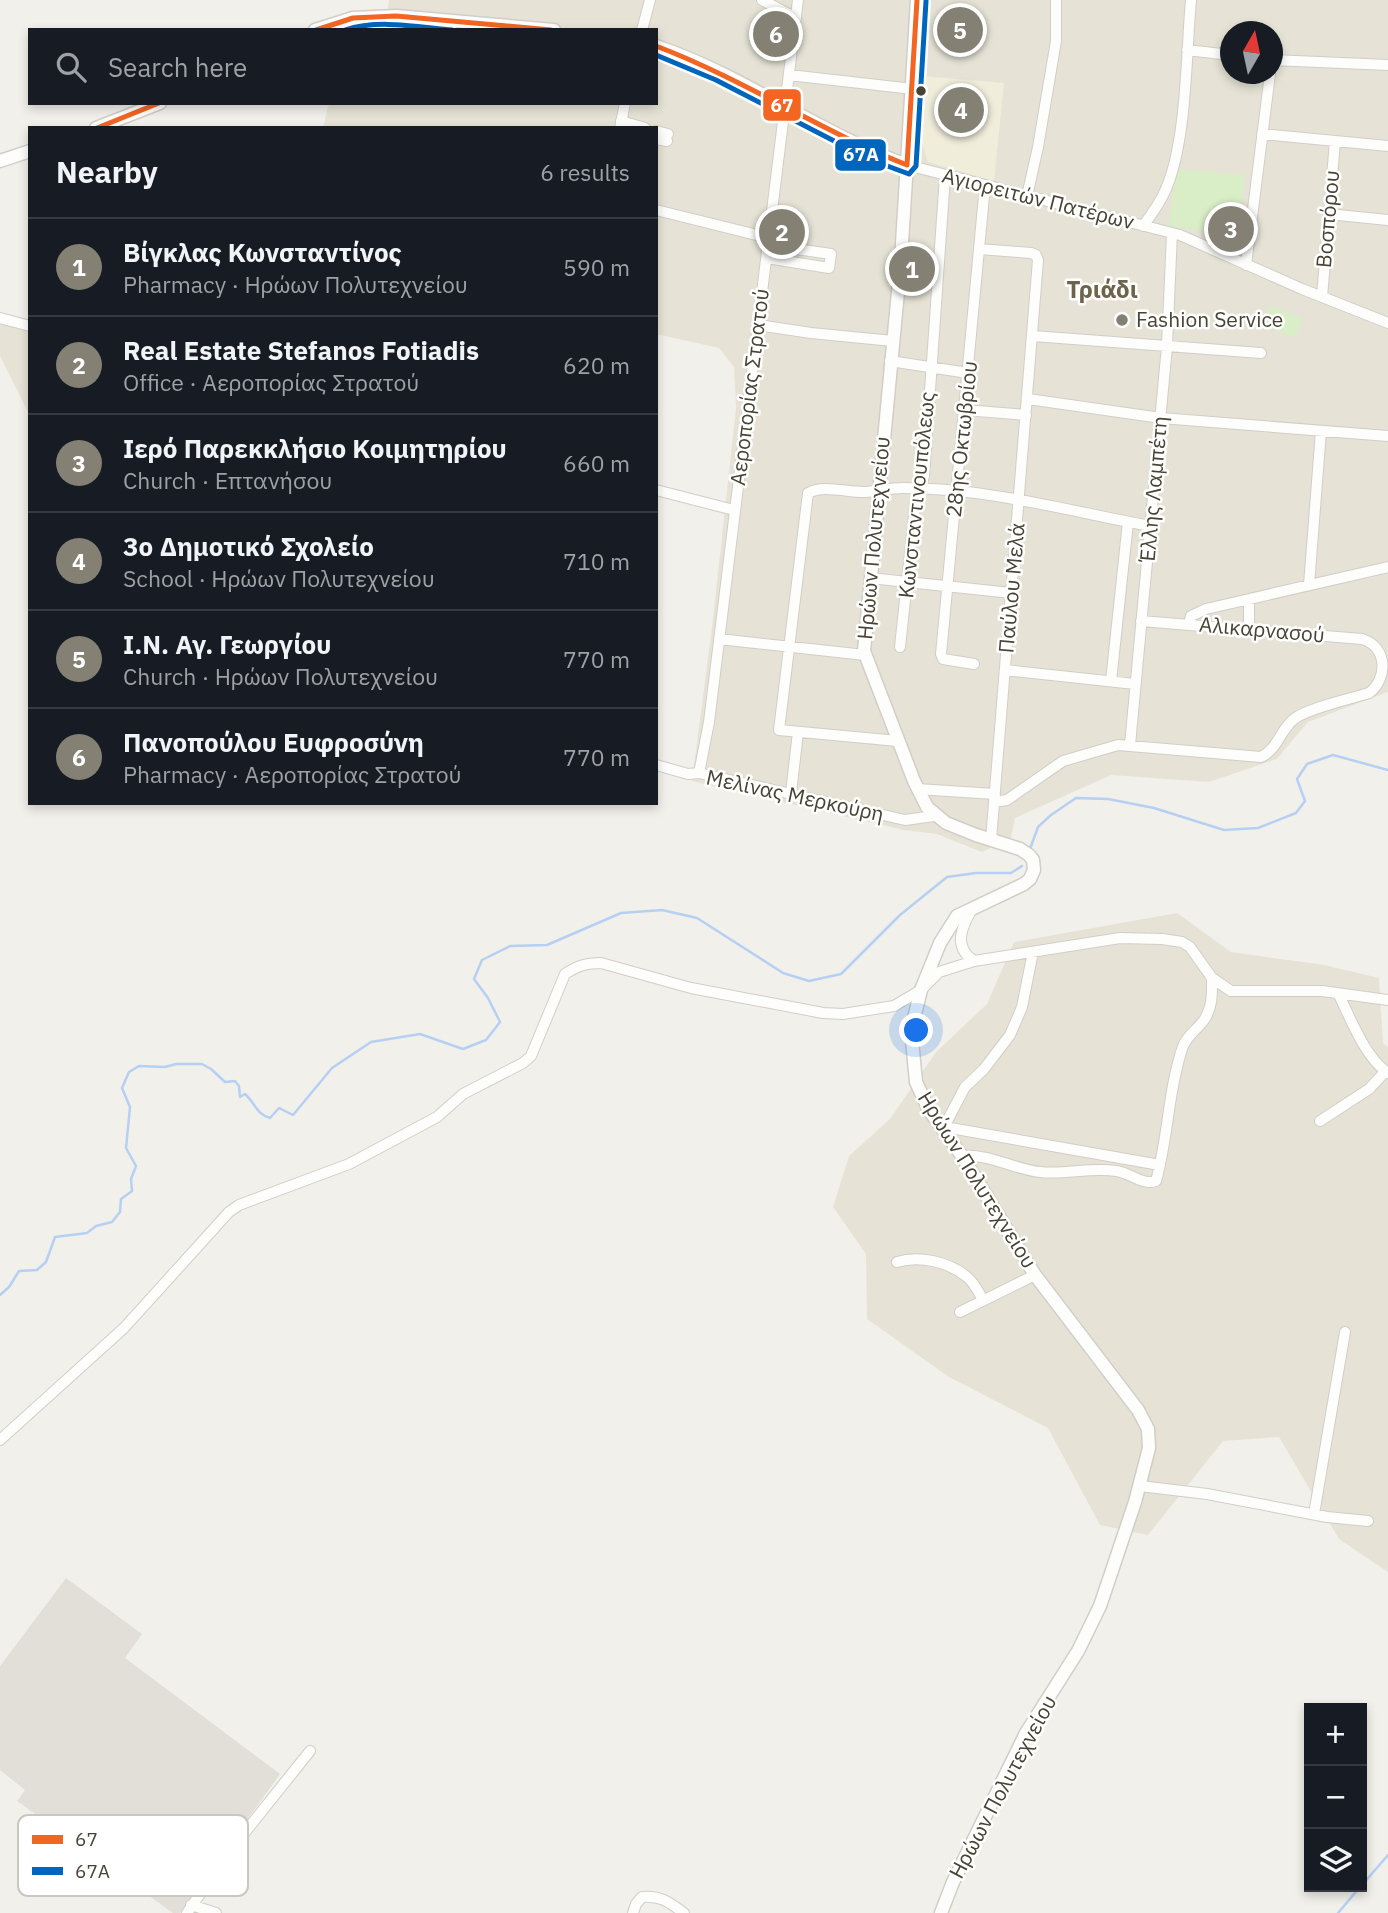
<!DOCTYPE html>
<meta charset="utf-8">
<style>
:root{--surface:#171b24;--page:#242831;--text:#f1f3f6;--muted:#9ea1a6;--line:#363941;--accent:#848074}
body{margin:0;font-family:"IBM Plex Sans",sans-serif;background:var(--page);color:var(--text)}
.controls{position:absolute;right:21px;bottom:21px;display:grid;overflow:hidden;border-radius:0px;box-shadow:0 4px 10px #0003}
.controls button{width:63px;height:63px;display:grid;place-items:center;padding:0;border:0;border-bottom:2px solid var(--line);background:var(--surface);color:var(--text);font:35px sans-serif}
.compass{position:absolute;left:1220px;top:21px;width:63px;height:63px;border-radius:50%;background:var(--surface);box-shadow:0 4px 10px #0003;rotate:9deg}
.you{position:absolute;left:917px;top:1031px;width:24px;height:24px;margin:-18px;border:5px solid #fff;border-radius:50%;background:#1a73e8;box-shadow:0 0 0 10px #1a73e833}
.badge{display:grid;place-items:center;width:46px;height:46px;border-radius:50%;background:var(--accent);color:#fff;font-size:23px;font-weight:700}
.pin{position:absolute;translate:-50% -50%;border:4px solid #fff;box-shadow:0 2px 7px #0006}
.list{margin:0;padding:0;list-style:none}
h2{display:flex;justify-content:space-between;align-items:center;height:91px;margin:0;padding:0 28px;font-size:30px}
h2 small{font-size:23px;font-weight:400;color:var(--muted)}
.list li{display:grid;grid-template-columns:46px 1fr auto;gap:21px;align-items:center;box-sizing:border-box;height:98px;padding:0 28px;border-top:2px solid var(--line)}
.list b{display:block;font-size:26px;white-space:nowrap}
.list p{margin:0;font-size:23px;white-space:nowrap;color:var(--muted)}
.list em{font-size:23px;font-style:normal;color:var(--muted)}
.icon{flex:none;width:38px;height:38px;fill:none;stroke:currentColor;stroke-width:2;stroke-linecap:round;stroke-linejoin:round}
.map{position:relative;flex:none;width:1388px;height:1913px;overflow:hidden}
.search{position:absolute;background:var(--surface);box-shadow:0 4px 10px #0003;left:28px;top:28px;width:630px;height:77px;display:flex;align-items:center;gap:18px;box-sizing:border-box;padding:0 24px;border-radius:0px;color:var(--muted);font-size:26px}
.panel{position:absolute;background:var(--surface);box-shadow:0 4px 10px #0003;left:28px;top:126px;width:630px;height:679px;border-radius:0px}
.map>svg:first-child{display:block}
.residential{fill:#e6e3d6;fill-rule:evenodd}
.industrial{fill:#e2dfd8}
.education{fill:#f0eddb}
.green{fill:#d9eec7}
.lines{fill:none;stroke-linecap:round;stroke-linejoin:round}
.stream{stroke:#b6d0f3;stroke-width:2.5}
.minor-casing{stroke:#d0cec7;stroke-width:12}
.tertiary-casing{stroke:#d0cec7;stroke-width:15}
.minor{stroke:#fdfdfc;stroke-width:10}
.tertiary{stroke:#fdfdfc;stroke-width:12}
.bus-1-casing{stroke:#fff;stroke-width:10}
.bus-2-casing{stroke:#fff;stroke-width:10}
.bus-1{stroke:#f26522;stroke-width:5}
.bus-2{stroke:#0065bd;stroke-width:5}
.bus-dot{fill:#484334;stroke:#fff;stroke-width:2.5}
.poi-dot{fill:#848074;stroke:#fff;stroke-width:2.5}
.labels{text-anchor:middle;stroke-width:5;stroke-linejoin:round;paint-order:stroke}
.street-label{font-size:21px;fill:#484334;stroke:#fff}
.poi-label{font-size:21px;fill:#484334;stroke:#fff;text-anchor:start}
.quarter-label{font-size:24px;font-weight:bold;fill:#6c644a;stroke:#fff}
.key{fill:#fff;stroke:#c8c7c2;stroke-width:2}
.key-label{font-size:19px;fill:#484334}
.line-badge{stroke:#fff;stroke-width:2.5}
.badge-label{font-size:19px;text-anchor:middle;font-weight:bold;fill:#fff}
</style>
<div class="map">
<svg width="1388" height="1913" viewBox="0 0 1388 1913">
<rect width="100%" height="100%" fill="#f2f0ea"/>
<path class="residential" d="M389,0H1388V692L1308,722L1277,759L1209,782L1111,775L1015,818L1011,838L982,852L937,834L904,830L692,781L713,619L736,408L734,367L719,348L656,334V128H323L328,106L333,103H656V30H385ZM1230,32H1272V74H1230Z
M0,323L30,332V416L0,356Z
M1177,913L1231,952L1324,965L1379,978L1383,1043L1388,1047V1572L1339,1539L1279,1437L1223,1441L1148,1535L1100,1525L1048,1428L949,1377L867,1319L866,1254L833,1207L849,1156L890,1119L936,1052L987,1004L1014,942Z"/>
<path class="industrial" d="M66,1578L142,1634L125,1658L280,1774L180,1913H173L17,1801L25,1790L0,1770V1666Z"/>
<path class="education" d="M922,76L1004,83L994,181L928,162L920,137Z"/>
<path class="green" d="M1176,169L1245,175L1238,237L1169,226Z
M1269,306L1302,318L1295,338L1262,325Z"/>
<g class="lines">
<path class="stream" d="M1030,849L1038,827L1051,815L1076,798L1108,799L1154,808L1224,830L1258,828L1296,813L1305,801L1297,779L1307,764L1333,755L1388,770
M0,1295L9,1287L19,1271L37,1270L46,1262L55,1237L87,1233L96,1226L112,1222L120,1212L121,1199L132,1191L131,1179L136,1166L126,1148L130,1107L122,1088L129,1072L139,1066L165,1067L176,1064H202L211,1069L225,1082L235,1081L239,1086L240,1097L245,1094C256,1104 256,1114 270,1118L279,1108L293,1115L332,1068L371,1042L420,1034L463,1049L486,1040L500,1022L488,998L474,979L482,960L510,946L547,945L621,913L662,910L697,918L783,973L809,981L841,974L900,915L947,877L976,873H1011L1022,866
M1362,1885L1388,1855
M1338,1913L1360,1887"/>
<defs>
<path id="minor" d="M762,0L796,18
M642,30L650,0
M1187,50L1230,55
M1272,60L1388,65
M789,75L913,89
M621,121L645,128
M620,128L625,103
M656,131L668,134
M1262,134L1388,146
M656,139L667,141
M907,165L1180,235L1302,289L1388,323
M1027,196L1038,147L1056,41V0
M656,210L769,238
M1328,214L1388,220
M1143,226C1152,214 1160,203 1166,189C1187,140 1186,54 1191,0
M979,249L1031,253L1036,255L1038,260L991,840
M767,258L829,268L831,254L768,245
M1246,265L1270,74
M1322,297L1335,141
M0,318L30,326
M758,325L811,333L893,341
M1033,336L1261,353
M890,361L968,373
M1028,399L1161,418L1388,436
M964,410L1026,415
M656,490L734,510
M870,578L1011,593
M1309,585L1321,431
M1189,624L1191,616L1206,609L1388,567
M1249,629V600
M719,639L865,655
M900,647L915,506L924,476L945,176
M974,664L943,659L941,654L985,185
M1005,670L1135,684
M1111,681L1128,522
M898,741L779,730L808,493C824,484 848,493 866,492C878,491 890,488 903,488C987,488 1069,511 1150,526
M1130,745L1167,346L1172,233
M656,765L688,774L699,773L905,820L934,816
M699,773L709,722L798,0
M917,789L995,794
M791,793L798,732
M994,802L1007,800L1063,761L1118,745L1261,757C1278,749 1280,730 1294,719C1308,708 1350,699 1369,693C1388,679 1388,647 1362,639L1141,621
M972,909C961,928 953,947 974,961L1120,938L1162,939L1182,942L1190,947L1212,978L1231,991H1322L1388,1000
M1338,993C1350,1017 1365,1058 1388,1073
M1320,1121L1369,1089L1385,1072
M939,1126L1160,1165
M945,1130L944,1127L965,1087L984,1069L1010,1035L1022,1007L1033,952
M962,1156C992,1154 1012,1169 1040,1172C1065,1175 1090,1167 1116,1171C1129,1172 1143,1186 1156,1181C1168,1138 1168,1092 1182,1049C1186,1036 1197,1030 1204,1020C1213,1007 1212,992 1212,978
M897,1262C920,1255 949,1262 967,1277C974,1282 979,1293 983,1300
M960,1312L1035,1275
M0,1440L124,1328L229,1212L239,1205L349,1164L437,1117L463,1094L523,1063L531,1056L565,974C577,966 586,963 601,963L691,988L823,1013L843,1014L894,1006L921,990L939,972L974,961
M1140,1486L1207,1494L1327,1517L1368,1521
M1314,1514L1345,1332
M191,1905L216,1913
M187,1913L226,1856L310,1751
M633,1913L636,1904L642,1897C661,1895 670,1903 684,1913"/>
<path id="tertiary" d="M917,0L901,260L864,651L914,781L927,807L946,823L976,835L1020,849L1029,855L1033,860L1034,870L1030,879L1024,884L957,916L940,943L921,990L911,1030L916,1082L929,1110L962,1156L1035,1275L1138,1410L1148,1429L1149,1448L1135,1502L1100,1606L1078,1651L1026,1733L953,1882L941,1913
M315,30L353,18L396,16L554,30
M656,46C744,75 819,134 907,165
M96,128L160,103
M0,161L30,151"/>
</defs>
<use href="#minor" class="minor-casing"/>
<use href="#tertiary" class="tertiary-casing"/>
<use href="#minor" class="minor"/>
<use href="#tertiary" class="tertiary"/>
<defs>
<path id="bus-1" d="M316,30L353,18L396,16L551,30
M656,46C743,79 821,131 907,165
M97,128L159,103
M907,165L917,0"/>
<path id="bus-2" d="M345,30C378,19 418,27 452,30
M656,55L716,80L871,160L909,174L916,166L926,1"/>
</defs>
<use href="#bus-1" class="bus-1-casing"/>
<use href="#bus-2" class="bus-2-casing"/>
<use href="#bus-1" class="bus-1"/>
<use href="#bus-2" class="bus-2"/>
</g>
<circle class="bus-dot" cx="921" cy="91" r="6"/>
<circle class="poi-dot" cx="1122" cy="320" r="7"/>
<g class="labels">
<g class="street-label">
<text transform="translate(1038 199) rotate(14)" y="7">Αγιορειτών Πατέρων</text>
<text transform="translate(1328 219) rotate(-85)" y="7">Βοσπόρου</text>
<text transform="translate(750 387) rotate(-83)" y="7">Αεροπορίας Στρατού</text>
<text transform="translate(962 439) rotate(-84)" y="7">28ης Οκτωβρίου</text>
<text transform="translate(1154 489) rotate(-85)" y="7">Έλλης Λαμπέτη</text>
<text transform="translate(917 495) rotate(-84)" y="7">Κωνσταντινουπόλεως</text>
<text transform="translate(874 538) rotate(-85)" y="7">Ηρώων Πολυτεχνείου</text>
<text transform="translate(1012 588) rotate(-85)" y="7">Παύλου Μελά</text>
<text transform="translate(1262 630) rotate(5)" y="7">Αλικαρνασού</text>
<text transform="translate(795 796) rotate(12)" y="7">Μελίνας Μερκούρη</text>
<text transform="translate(977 1180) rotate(58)" y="7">Ηρώων Πολυτεχνείου</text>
<text transform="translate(1003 1787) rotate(-62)" y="7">Ηρώων Πολυτεχνείου</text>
</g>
<g class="poi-label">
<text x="1136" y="327">Fashion Service</text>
</g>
<g class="quarter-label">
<text x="1102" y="298">Τριάδι</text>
</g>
</g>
<rect x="18" y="1815" width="230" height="81" rx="10" class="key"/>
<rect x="32" y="1835" width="31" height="9" fill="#f26522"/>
<rect x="32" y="1867" width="31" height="8" fill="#0065bd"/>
<g class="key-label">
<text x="75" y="1846">67</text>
<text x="75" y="1878">67Α</text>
</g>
<g class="line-badge">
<rect x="762" y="88" width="40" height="34" rx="7" fill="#f26522"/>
<rect x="834" y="138" width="53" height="34" rx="7" fill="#0065bd"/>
</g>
<g class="badge-label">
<text x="782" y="112">67</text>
<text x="861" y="161">67Α</text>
</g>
</svg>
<div class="controls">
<button>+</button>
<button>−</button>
<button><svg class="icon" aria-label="layers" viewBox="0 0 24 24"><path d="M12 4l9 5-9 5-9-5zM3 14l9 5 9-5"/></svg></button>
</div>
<svg class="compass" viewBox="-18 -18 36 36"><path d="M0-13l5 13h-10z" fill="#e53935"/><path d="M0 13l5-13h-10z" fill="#9ea1a6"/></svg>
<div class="you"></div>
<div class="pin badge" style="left:912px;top:269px">1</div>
<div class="pin badge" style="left:782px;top:232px">2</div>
<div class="pin badge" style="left:1231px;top:229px">3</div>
<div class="pin badge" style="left:961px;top:110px">4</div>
<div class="pin badge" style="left:960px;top:30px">5</div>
<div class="pin badge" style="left:776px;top:34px">6</div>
<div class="search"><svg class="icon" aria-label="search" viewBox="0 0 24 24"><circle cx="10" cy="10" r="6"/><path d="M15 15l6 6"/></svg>Search here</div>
<section class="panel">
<h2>Nearby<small>6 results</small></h2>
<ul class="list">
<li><span class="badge">1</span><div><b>Βίγκλας Κωνσταντίνος</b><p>Pharmacy · Ηρώων Πολυτεχνείου</p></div><em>590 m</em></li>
<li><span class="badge">2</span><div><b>Real Estate Stefanos Fotiadis</b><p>Office · Αεροπορίας Στρατού</p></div><em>620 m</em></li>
<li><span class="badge">3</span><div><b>Ιερό Παρεκκλήσιο Κοιμητηρίου</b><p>Church · Επτανήσου</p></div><em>660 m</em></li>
<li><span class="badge">4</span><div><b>3ο Δημοτικό Σχολείο</b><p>School · Ηρώων Πολυτεχνείου</p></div><em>710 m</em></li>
<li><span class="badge">5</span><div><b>Ι.Ν. Αγ. Γεωργίου</b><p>Church · Ηρώων Πολυτεχνείου</p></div><em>770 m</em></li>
<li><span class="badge">6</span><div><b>Πανοπούλου Ευφροσύνη</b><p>Pharmacy · Αεροπορίας Στρατού</p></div><em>770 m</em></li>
</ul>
</section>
</div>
